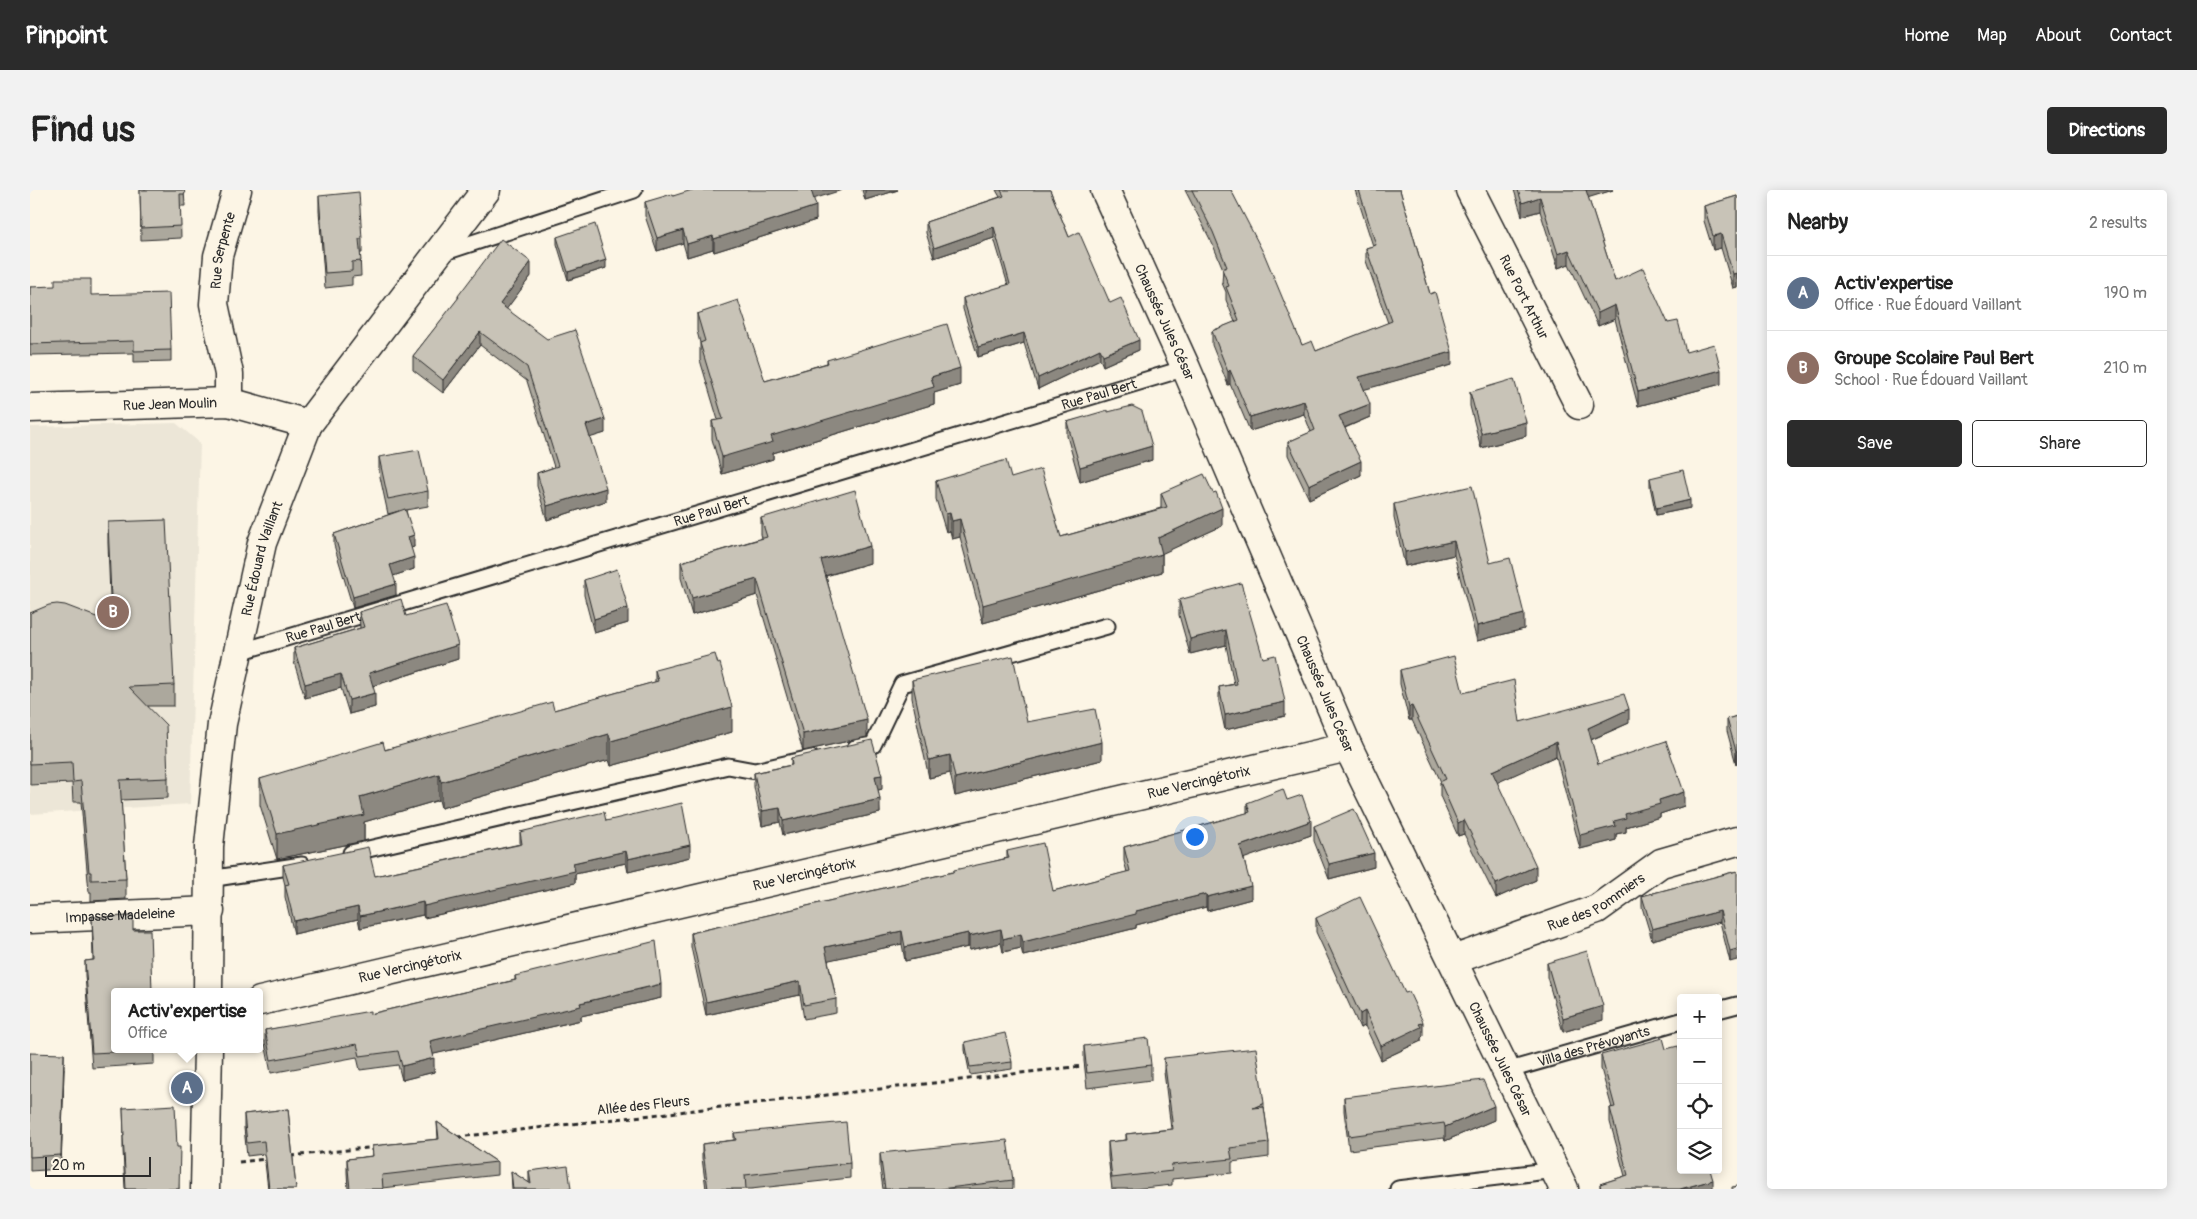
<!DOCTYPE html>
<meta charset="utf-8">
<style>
:root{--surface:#fff;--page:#f2f2f2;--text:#222;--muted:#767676;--line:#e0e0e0;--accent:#2b2b2b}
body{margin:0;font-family:Pangolin,sans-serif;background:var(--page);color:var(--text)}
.controls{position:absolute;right:15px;bottom:15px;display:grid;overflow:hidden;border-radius:5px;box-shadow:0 2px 12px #0003}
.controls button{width:45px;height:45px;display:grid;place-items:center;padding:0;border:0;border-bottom:1px solid var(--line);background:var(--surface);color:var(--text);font:25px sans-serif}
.scale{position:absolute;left:15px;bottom:12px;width:106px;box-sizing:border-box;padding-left:5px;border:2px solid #2b2b2b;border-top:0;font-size:14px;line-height:18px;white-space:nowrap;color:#2b2b2b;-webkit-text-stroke:4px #fcf5e5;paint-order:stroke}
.you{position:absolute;left:1164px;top:646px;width:18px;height:18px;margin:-12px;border:4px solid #fff;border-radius:50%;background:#1a73e8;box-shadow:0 0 0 8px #1a73e833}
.badge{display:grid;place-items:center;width:32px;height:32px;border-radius:50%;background:var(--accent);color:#fff;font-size:16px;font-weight:700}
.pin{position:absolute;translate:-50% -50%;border:2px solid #fff;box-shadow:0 1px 5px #0006}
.popup{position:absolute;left:81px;top:798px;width:152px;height:65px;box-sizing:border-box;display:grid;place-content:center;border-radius:5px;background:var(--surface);filter:drop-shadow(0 1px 4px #0005);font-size:16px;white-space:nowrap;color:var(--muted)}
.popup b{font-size:19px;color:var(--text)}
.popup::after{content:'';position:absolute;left:50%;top:100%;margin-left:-10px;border:10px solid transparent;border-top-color:var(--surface)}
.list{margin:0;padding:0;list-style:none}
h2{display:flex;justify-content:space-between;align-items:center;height:65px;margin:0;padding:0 20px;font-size:21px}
h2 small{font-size:16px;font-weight:400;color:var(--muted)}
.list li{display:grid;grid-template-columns:32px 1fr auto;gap:15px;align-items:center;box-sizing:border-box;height:75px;padding:0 20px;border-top:1px solid var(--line)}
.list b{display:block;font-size:19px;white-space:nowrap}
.list p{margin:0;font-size:16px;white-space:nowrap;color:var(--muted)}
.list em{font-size:16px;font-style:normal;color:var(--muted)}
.actions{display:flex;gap:10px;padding:15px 20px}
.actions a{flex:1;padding:11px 0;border:1px solid var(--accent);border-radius:5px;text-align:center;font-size:18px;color:var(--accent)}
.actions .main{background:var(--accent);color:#fff}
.icon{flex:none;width:28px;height:28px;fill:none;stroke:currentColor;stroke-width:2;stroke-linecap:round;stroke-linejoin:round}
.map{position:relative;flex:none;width:1707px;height:999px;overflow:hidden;border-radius:5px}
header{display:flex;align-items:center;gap:30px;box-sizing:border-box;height:70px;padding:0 25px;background:var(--accent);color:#fff}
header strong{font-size:24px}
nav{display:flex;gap:28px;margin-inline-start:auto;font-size:18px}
.intro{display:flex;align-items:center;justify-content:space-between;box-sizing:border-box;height:120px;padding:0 30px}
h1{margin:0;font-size:35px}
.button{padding:12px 22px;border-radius:5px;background:var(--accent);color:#fff;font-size:18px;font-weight:700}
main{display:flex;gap:30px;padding:0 30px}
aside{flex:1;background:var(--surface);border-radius:5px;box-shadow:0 2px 12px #0003}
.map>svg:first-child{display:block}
.built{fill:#ece6d7}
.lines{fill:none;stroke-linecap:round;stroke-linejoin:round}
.service-casing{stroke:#2b2b2b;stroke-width:19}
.minor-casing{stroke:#2b2b2b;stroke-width:31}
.tertiary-casing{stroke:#2b2b2b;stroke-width:31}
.path{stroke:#2b2b2b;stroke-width:3;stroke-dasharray:5 4;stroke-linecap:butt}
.service{stroke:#fcf5e5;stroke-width:15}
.minor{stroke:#fcf5e5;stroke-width:28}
.tertiary{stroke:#fcf5e5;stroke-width:28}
.wall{fill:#aca89d;stroke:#2b2b2b}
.shaded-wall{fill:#8c8880;stroke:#2b2b2b}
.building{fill:#c8c3b7;stroke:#2b2b2b}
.labels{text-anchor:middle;stroke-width:4;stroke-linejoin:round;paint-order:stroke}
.street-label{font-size:14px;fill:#2b2b2b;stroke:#fcf5e5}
</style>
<header>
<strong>Pinpoint</strong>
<nav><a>Home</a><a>Map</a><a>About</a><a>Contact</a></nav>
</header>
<div class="intro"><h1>Find us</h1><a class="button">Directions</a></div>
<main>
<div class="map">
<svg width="1707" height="999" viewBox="0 0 1707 999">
<rect width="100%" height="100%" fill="#fcf5e5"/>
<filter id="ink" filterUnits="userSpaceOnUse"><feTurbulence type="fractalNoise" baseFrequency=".02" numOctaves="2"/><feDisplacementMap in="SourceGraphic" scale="10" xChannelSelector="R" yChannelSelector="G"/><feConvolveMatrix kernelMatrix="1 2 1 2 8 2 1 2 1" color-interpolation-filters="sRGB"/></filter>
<g filter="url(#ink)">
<path class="built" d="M146,233L170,253L160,614L0,624V237Z"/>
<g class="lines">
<defs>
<g id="service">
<path d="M412,63L604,0"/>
<path id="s1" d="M206,463L1156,178"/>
<path d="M825,558L843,555L872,494L1077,436"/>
<path d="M321,663L698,576L725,581L781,568"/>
<path d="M179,689L272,675"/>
<path d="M1688,820L1707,815"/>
<path id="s2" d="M1476,881L1651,831"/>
<path d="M1368,999L1526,980"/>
</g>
<g id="minor">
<path id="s3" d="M1440,0L1549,215"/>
<path id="s4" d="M199,212V184L184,114L188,66L207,0"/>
<path id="s5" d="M0,218L199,212L278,234"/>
<path id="s6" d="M0,729L180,721"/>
<path id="s7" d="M1423,770L1567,719L1631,673L1707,651"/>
<path id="s8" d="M178,802L179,656L192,534L232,353L278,234L456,0"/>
<path id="s9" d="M230,811L1318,557"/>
<path d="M175,999L178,859"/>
</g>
<g id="tertiary">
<path id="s10" d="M1075,0L1156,178L1318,557L1534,999"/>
</g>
</defs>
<use href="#service" class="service-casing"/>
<use href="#minor" class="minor-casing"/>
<use href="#tertiary" class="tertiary-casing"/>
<path class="path" d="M427,947L1053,876
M261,966L346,957
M209,972L237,969"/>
<use href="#service" class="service"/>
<use href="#minor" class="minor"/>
<use href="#tertiary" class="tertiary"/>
</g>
<path class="wall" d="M110,0H154L155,16H150L151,48L111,50Z
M832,0H868L835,10Z
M966,0H1020L1039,47L1080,113L1109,160L1073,176L1070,169L1008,199L994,153L948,167L933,119V108L978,95L964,48L904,68L896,43V32L970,7Z
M1155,0H1201L1272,155L1286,161L1358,133L1336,71V58L1343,56L1325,0H1370L1400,104L1422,175L1334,199L1340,227L1315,238L1331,285L1279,309L1258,265V252L1281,242L1274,224L1220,241L1200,194L1198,195L1182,155V141L1205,132L1196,110V102L1192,93L1193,79L1183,55Z
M1484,0H1583L1558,7L1585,91L1638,133L1656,162L1691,194L1608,216L1585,129L1568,136L1539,74L1528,78L1510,21L1492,26Z
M289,6L332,49V63H330L331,86L322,87V95L295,98L289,21Z
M643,6L783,9L786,30L684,62L683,59L657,67L653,53L627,61L615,26V12Z
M1707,6V97L1703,98L1691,58L1683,60L1674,31V16Z
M527,47L576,78L538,90L527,54Z
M501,86L476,119L575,243L560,247L576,311L517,330L507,296V283L524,277L497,191L450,155L413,203L383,180V166L428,109V106Z
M0,97L61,105L141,160V171L104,172V163L0,165Z
M667,124L735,191L797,173V170L930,195L904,203V214L743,263V269L692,284L682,249V231L688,230L670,170V153L667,141Z
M1440,202L1496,246L1451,258L1440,216Z
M1078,222L1122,270L1050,292L1037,246V232Z
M349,267L398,301V316L376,320L384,357L381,358L384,379L363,386L366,405L323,418L304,355V344L369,321L358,324L349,282Z
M981,288L1031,347L1131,318V303L1192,336L1132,363V382L953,433L930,347L922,349L920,341L916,342L906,309V291Z
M1620,288L1660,318L1626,325L1620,296Z
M1364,314L1460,373L1494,439L1447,451L1424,365L1375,376L1364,328Z
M731,328L840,373L796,386L837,547L773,561L727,405L662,425L651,388V372L732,348L731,344Z
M78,332L144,495V516H118L138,588V608L91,610L96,689V709L61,711V702H59L51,612H43L42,593L0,595V423L81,433L78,353Z
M554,390L598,433L564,443L554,405Z
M1149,410L1233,468L1255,526L1195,540L1189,512V497L1204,494L1196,455L1160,464L1149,425Z
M329,422L376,426L428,469L343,496L345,517L319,524L311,498L275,508L264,472V458L330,438Z
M625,480L702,542L581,576L579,570L411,618L409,610L334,632V651L247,669L230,615V589L524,520L625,492Z
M1370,480L1433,503L1490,532L1599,533L1561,550L1568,574L1654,616L1630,624V627L1596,637V642L1586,644V650L1550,659L1526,566L1467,592L1506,690L1466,708L1434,644L1428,646L1410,606V592H1411L1382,530H1379L1370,494Z
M882,490L997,532L1072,570L925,606L920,583L899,588L882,508Z
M1707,526L1706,574L1697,541V529Z
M761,568L852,599L848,600L850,623L753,645L750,632L732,636L724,597V583L761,575Z
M1257,610L1281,645L1214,668L1221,709L1177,721L1176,717L1106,735V738L993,766L991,758L973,762L971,753L939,760L938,757L875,771L872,754L798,770L806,809V823L774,829L770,805L676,825L661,757V743L923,682L977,668V661L1023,701L1097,682L1094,671V657L1217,623V613Z
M576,631L660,667L598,682L596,673L545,684V693L394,728L393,725L330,738L328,729L264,744L255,707V695L253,687V675L345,686L490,654V642Z
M1284,636L1344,677L1299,689L1284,651Z
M1707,681L1700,772L1690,732L1622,750L1612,717V706Z
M62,727L103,740L124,859V874L62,878L55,785V771L63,770Z
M1286,728L1393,846L1391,848V851L1351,870L1335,836L1330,838L1286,742Z
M1517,773L1573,830L1533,842L1517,787Z
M485,786L631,808L551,826V830L403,864L404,882L372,890L368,875L330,880L327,867L241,883L235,853V840L340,824L485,790Z
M935,852L982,872V879L940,885L935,860Z
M1054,856L1121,875V890L1057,898L1054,871Z
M0,863L34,878L31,979L0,981Z
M1571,865L1651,980L1683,999H1570V994L1595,986L1580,932V918H1582L1571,879Z
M1134,868L1234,917L1239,953V967L1202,972V983L1142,989V995L1104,999H1082L1078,966V952L1096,950V944L1141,939L1134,882Z
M1314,907L1464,930L1415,951L1414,948L1319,960L1314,921Z
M93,918L147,957L149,999H95L93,960V946H94Z
M258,919L266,999H238L234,964L217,966L214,938V924Z
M407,932L467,972V985L353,998V999H318L317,982V969L342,966V956L408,949Z
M704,943L820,973V988L721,999H676L672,968V954L704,950Z
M850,963L983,990V999H853L850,978Z
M481,981L499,993V981L541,999H482Z"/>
<path class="shaded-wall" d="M780,0H812L780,10Z
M835,0H868L835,10Z
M1554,0H1583L1554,9Z
M1510,7V21L1492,26V13Z
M786,16V30L684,62V49Z
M964,37V48L904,68V58Z
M653,40V53L627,61V48Z
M1691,44V58L1683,60V46Z
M683,46V59L657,67V54Z
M1539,60V74L1528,78V64Z
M576,70V78L538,90V82Z
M501,72V86L470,128V114Z
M1707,83V97L1703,98V84Z
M1585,115V129L1568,136V123Z
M450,142V155L413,203V190Z
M994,143V153L948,167V157Z
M1109,150V160L1073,176V165Z
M1070,159V169L1008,199V188Z
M1422,162V175L1329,201V187Z
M930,178V195L904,203V214L743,263V269L692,284V267L741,246L901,187Z
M1200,180V194L1198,195V182Z
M1691,180V194L1608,216V202Z
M1274,211V224L1220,241V227Z
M1340,214V227L1309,240V226Z
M575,229V243L556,249V235Z
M1496,232V246L1451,258V243Z
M1122,256V270L1050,292V277Z
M1331,271V285L1279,309V295Z
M576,298V311L517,330V316Z
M1660,310V318L1626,325V318Z
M1192,318V336L1129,365L1132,364V382L953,433V415L1128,348Z
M920,323V341L916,342V324Z
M930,329V347L922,349V331Z
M384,345V357L378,359V347Z
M1424,351V365L1375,376V362Z
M840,356V373L791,387V370Z
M384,367V379L360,387V375Z
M727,389V405L662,425V408Z
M366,394V405L323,418V407Z
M598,418V433L564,443V429Z
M1494,424V439L1447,451V436Z
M1196,440V455L1160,464V449Z
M428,455V469L339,497V483Z
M311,484V498L275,508V494Z
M345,503V517L319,524V510Z
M1255,512V526L1195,540V525Z
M1382,516V530H1379V517Z
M702,517V542L581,576V551Z
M1599,519V533L1558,551V538Z
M837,530V547L773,561V544Z
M579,544V570L411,618V592Z
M1072,552V570L925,606V588Z
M1526,552V566L1462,595V581Z
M1706,561H1707V574H1706Z
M920,565V583L899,588V570Z
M409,584V610L334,632V651L247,669V644L330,607Z
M852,585V599L845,601V586Z
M1654,602V616L1630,624V627L1596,637V642L1586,644V650L1550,659V645L1584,631L1595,624L1629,610Z
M850,609V623L753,645V631Z
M750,618V632L732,636V621Z
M1434,630V644L1428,646V633Z
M1281,631V645L1210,670V656Z
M660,655V667L598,682V669Z
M596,661V673L545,684V693L394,728V716L543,673Z
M1344,663V677L1299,689V674Z
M1506,676V690L1466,708V694Z
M1221,696V709L1177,721V707Z
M1176,704V717L1106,735V738L993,766V752L1106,721Z
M393,712V725L330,738V726Z
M328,717V729L264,744V731Z
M1690,721V732L1622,750V739Z
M971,739V753L939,760V746Z
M872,741V754L795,771V757Z
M938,743V757L875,771V757Z
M991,744V758L973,762V749Z
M1707,759V770L1700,772V761Z
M770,791V805L676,825V812Z
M631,794V808L551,826V830L400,865V851L550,813Z
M1573,816V830L1533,842V828Z
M1335,821V836L1330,838V824Z
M1393,832V846L1391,848V851L1351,870V856Z
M34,864V878L31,979V965Z
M404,868V882L372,890V876Z
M1234,913V927L1223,918Z
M1464,916V930L1415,951V937Z
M1683,990V999H1650Z"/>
<path class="building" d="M110,0H154L155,4H150L151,36L111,38Z
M662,0H781L786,16L684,49L683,46L657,54L653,40L627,48L615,12L642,4L643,6Z
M971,0H1020L1039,47L1049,42L1080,113L1091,108L1109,150L1073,165L1070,159L1008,188L994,143L948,157L933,108L980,94L964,37L904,58L896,32L974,6Z
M1162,0H1201L1235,66L1272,155L1282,151L1286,161L1362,131L1336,58L1346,55L1329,0H1370L1400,104L1405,102L1422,162L1329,187L1340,214L1309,226L1331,271L1279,295L1258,252L1285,240L1274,211L1220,227L1200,180L1198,182L1182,141L1209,130L1196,97L1199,96L1192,79L1197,77L1183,42Z
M1488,0H1556L1585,91L1613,78L1638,133L1648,131L1656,162L1684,154L1691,180L1608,202L1585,115L1568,123L1539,60L1528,64L1510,7L1492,13Z
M329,2L332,49H329L331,71L322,72V81L295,83L289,6Z
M1707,6V83L1703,84L1691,44L1683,46L1674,16Z
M565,34L576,70L538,82L527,47Z
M471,49L501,72L470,114L517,149L545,140L575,229L556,235L576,298L517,316L507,283L528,276L497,177L450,142L413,190L383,166L429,107L428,106Z
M25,89H61V105L139,103L141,160L104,161V151L0,154V97L25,96Z
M708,110L735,191L798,173L797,170L917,134L930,178L901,187L904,197L741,246L743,252L692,267L682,231L693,229L670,153L675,151L667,124Z
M1484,189L1496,232L1451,243L1440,202Z
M1102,216L1112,221L1122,256L1050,277L1037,232L1078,220V222Z
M389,260L398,301L358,309L349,267Z
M976,270L981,288L1011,279L1031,347L1137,317L1131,303L1174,284L1183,303L1186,302L1192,318L1128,348L1132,364L953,415L930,329L922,331L920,323L916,324L906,291Z
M1653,280L1660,310L1626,318L1620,288Z
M1442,296L1460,373L1480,368L1494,424L1447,436L1424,351L1375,362L1364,314Z
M825,300L840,356L791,370L837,530L773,544L727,389L662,408L651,372L737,347L731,328Z
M375,319L384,345L378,347L384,367L360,375L366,394L323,407L304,344Z
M136,330L144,495L99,497L136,535L138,588L90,590L96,689L61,690V682H59L51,591L43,592L42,572L0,574V423L19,415L27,414L35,415L82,433L78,332Z
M587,379L598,418L564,429L554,390Z
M1211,393L1233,468L1245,465L1255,512L1195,525L1189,497L1207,494L1196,440L1160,449L1149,410Z
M371,409L376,426L416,415L428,455L339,483L345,503L319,510L311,484L275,494L264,458L334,437L329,422Z
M685,464L688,474L690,473L702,517L581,551L579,544L411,592L409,584L330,607L334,625L247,644L230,589L353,552L355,560L522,512L524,520L628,491L625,480Z
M983,466L997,532L1065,519L1072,552L925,588L920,565L899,570L882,490Z
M1424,466L1433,503L1484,490L1490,532L1594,504L1599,519L1558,538L1568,574L1636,551L1654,602L1629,610L1630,614L1595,624L1596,628L1584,631L1586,636L1550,645L1526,552L1462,581L1506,676L1466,694L1434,630L1428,633L1410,592L1416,589L1382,516L1379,517L1370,480Z
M1707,526V561H1706L1697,529Z
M842,550L852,585L845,586L850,609L753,631L750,618L732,621L724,583L762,575L761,568Z
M1253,599L1257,610L1272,605L1281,631L1210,656L1221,696L1177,707L1176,704L1106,721V724L993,752L991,744L973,749L971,739L939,746L938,743L875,757L872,741L795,757L806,809L774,815L770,791L676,812L661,743L923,682L924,680L979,668L977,661L1013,653L1023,701L1100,681L1094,657L1220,622L1217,613Z
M652,613L660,655L598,669L596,661L543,673L545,681L394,716L393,712L330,726L328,717L264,731L255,695L259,694L253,675L338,657L345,686L492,654L490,642L574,622L576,631Z
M1324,619L1344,663L1299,674L1284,636Z
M1707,681V759L1700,761L1690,721L1622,739L1612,706Z
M1330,707L1375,803L1379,802L1393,832L1389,834L1391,837L1351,856L1335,821L1330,824L1286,728Z
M103,726V740H120L122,802H84V859L124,860L62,863L55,771L64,770L62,727Z
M626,751L631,794L550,813L551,816L400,851L404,868L372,876L368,861L330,866L327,854L241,870L235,840L340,821V824L486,790L485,786Z
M1557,761L1573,816L1533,828L1517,773Z
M975,843L982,872L940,877L935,852Z
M1118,848L1121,875L1057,883L1054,856Z
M1633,848L1636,859L1648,856L1651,867V980H1680L1683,990L1650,999H1571L1570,994L1598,985L1580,918L1585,917L1571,865Z
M1226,858L1234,913L1223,918L1234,917L1239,953L1200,958L1202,969L1141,975L1142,981L1082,988L1078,952L1097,950L1096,944L1143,939L1134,868Z
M0,863L34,864L31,965L0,967Z
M1453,890L1464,916L1415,937L1414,933L1319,946L1314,907Z
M145,915L147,957H150L149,999H96L93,946H94L93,918Z
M258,919L266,999H239L234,951L217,953L214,924Z
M407,932L467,972L352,985L353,999H320L317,969L343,966L342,956L409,949Z
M816,932L820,973L715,985L716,999H678L672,954L706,950L704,943Z
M977,950L983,990L910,999H855L850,963Z
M538,976L541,999H483L481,981L501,994L499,981Z
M1707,996V999H1702V997Z"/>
</g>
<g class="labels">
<g class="street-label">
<text dy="5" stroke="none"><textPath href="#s4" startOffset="154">Rue Serpente</textPath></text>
<text dy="5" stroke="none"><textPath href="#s3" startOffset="120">Rue Port Arthur</textPath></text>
<text dy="5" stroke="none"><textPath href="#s10" startOffset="145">Chaussée Jules César</textPath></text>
<text dy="5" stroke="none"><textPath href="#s1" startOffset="901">Rue Paul Bert</textPath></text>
<text dy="5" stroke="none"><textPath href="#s5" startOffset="140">Rue Jean Moulin</textPath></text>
<text dy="5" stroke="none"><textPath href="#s1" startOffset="496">Rue Paul Bert</textPath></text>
<text dy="5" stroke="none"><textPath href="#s8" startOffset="439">Rue Édouard Vaillant</textPath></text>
<text dy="5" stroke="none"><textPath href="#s1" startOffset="91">Rue Paul Bert</textPath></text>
<text dy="5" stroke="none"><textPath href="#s10" startOffset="550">Chaussée Jules César</textPath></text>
<text dy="5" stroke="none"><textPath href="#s9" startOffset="964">Rue Vercingétorix</textPath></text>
<text dy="5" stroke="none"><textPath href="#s9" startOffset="559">Rue Vercingétorix</textPath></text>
<text dy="5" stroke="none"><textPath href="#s7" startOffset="155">Rue des Pommiers</textPath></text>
<text dy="5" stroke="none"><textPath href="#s6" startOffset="90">Impasse Madeleine</textPath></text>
<text dy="5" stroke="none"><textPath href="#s9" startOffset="154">Rue Vercingétorix</textPath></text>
<text dy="5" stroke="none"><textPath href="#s2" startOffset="91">Villa des Prévoyants</textPath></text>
<text dy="5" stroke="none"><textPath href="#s10" startOffset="955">Chaussée Jules César</textPath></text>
<text transform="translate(613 915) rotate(-6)" y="5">Allée des Fleurs</text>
</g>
</g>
</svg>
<div class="controls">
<button>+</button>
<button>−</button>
<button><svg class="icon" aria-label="locate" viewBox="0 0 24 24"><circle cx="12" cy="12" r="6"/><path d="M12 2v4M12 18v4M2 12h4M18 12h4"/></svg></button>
<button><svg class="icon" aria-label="layers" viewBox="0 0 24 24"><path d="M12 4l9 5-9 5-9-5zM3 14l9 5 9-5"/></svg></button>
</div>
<div class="scale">20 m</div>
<div class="you"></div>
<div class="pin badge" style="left:157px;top:898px;background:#5c6f8a">A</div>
<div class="popup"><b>Activ'expertise</b>Office</div>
<div class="pin badge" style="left:83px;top:422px;background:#8d6e63">B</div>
</div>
<aside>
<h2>Nearby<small>2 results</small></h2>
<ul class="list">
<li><span class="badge" style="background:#5c6f8a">A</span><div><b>Activ'expertise</b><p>Office · Rue Édouard Vaillant</p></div><em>190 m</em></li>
<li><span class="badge" style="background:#8d6e63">B</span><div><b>Groupe Scolaire Paul Bert</b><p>School · Rue Édouard Vaillant</p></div><em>210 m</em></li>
</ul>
<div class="actions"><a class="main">Save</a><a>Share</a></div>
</aside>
</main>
